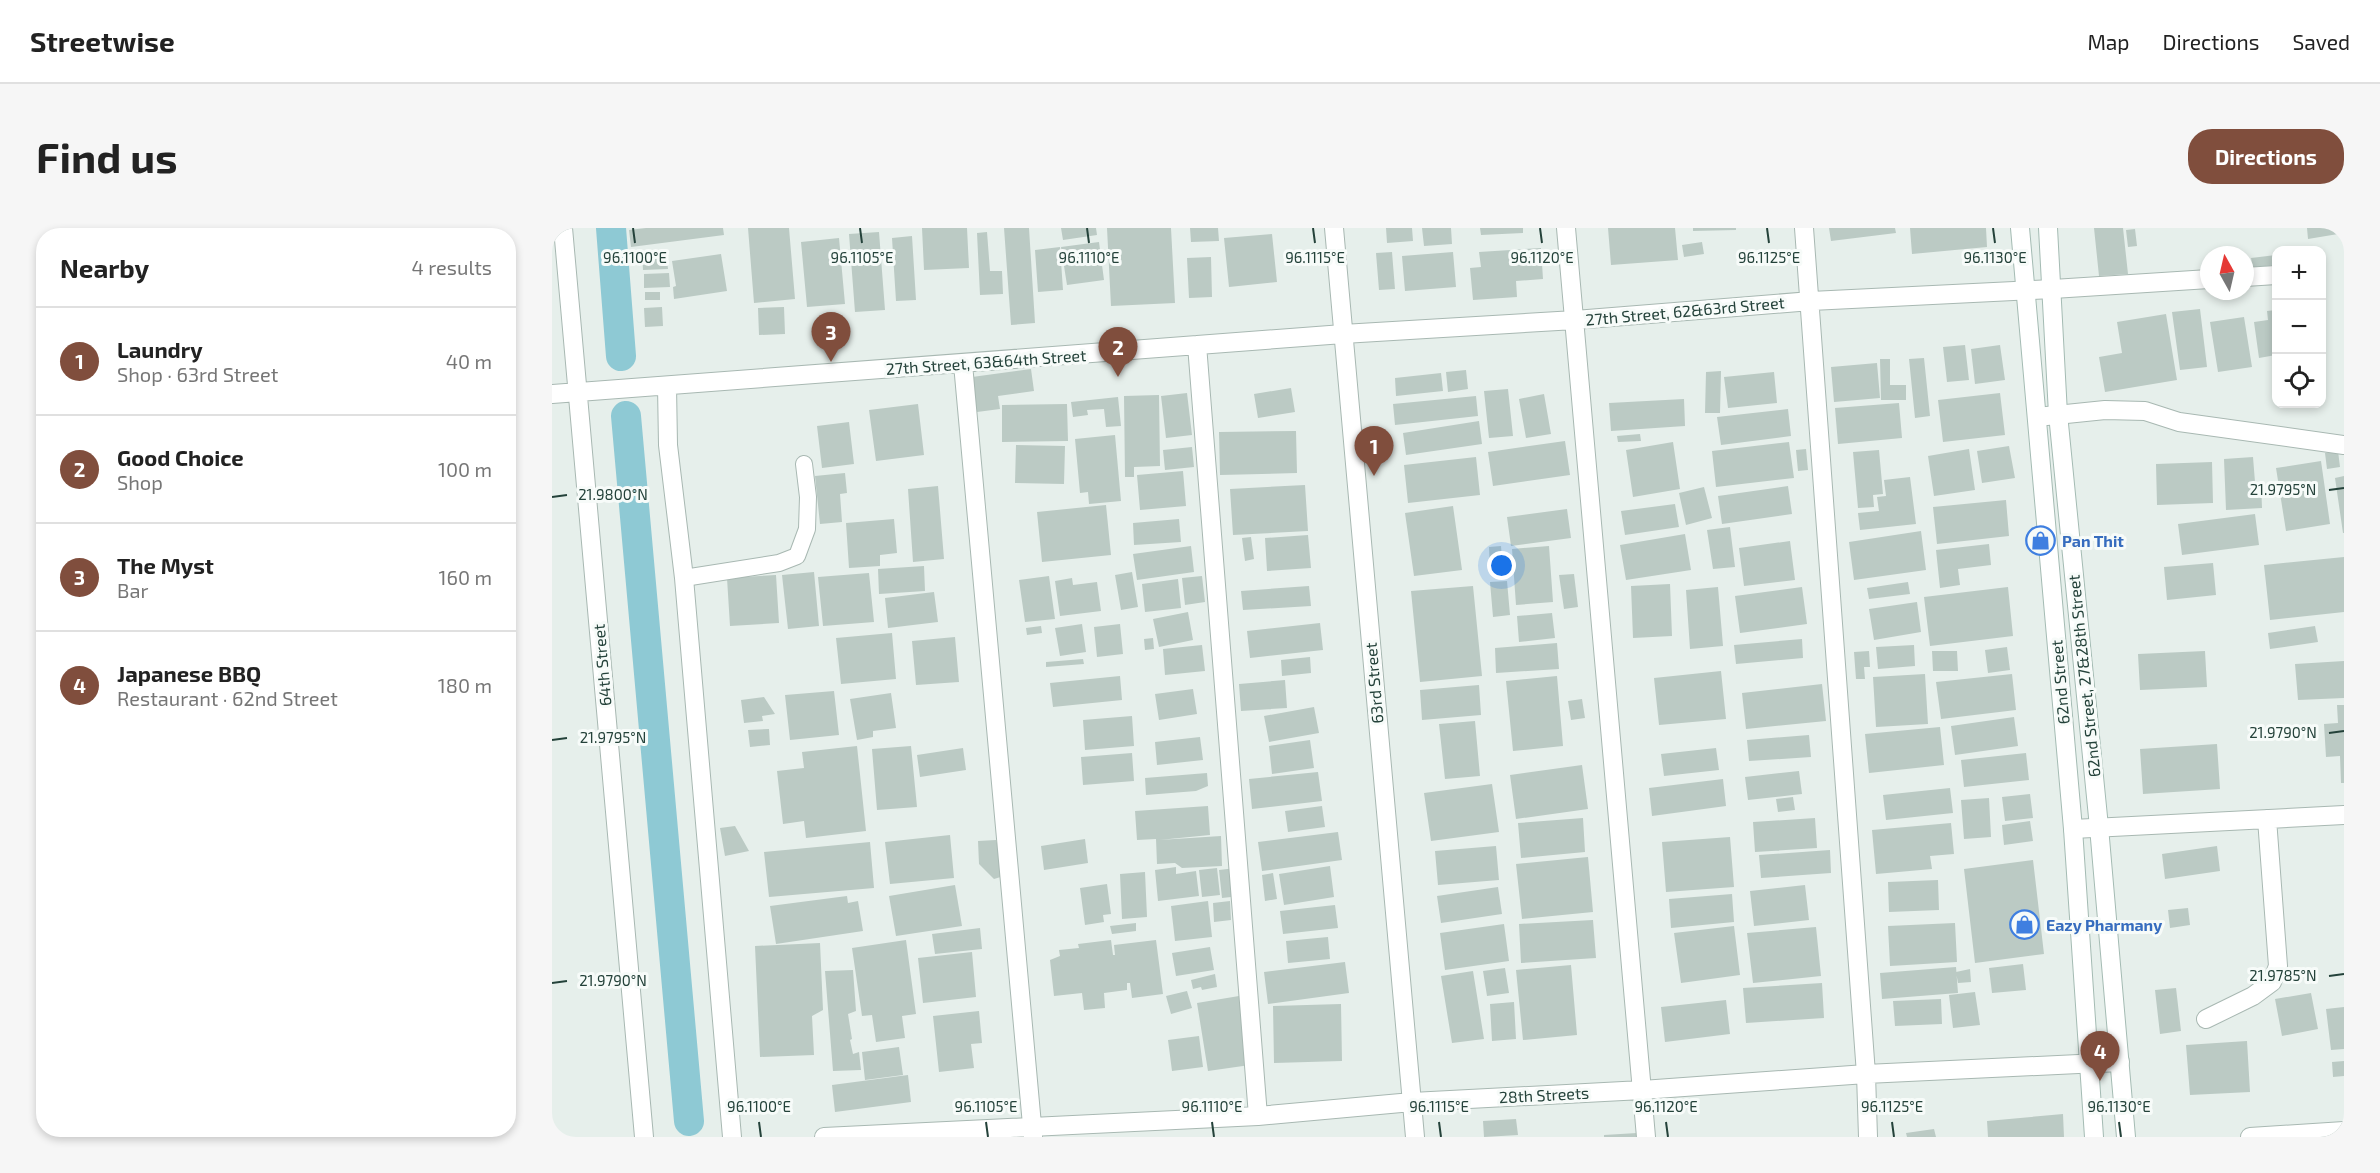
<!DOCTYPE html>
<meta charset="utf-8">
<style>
:root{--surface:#fff;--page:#f6f6f6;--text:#222;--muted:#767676;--line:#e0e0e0;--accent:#804e3d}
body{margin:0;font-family:"Exo 2",sans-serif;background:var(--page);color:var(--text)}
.controls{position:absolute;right:18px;top:18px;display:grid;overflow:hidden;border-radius:12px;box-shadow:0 3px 9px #0003}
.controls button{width:54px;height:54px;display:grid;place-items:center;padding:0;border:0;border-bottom:2px solid var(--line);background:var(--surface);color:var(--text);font:30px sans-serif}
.compass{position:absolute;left:1648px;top:18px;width:54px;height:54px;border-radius:50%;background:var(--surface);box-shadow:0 3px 9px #0003;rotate:352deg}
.you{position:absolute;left:950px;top:338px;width:21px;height:21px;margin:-15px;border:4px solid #fff;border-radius:50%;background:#1a73e8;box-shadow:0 0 0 9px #1a73e833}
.badge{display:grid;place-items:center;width:39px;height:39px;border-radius:50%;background:var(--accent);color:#fff;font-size:20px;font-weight:700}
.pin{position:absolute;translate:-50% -50px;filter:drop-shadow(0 2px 3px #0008)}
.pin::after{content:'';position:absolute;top:32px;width:21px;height:18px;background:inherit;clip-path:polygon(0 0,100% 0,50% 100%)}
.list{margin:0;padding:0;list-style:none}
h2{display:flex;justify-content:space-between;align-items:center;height:78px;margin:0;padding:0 24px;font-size:26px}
h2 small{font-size:20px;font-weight:400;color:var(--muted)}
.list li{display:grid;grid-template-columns:39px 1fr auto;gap:18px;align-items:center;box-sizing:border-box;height:108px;padding:0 24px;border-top:2px solid var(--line)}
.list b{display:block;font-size:22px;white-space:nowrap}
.list p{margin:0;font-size:20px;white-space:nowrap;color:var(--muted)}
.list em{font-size:20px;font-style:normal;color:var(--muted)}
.icon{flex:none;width:33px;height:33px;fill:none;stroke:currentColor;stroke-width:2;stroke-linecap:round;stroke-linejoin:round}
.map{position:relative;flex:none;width:1792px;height:909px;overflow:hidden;border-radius:24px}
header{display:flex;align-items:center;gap:36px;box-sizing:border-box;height:84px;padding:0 30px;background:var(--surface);border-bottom:2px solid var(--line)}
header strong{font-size:28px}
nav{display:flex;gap:33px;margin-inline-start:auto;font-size:21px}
.intro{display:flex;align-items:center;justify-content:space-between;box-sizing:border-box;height:144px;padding:0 36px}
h1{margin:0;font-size:42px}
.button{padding:15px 27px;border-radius:24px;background:var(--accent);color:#fff;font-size:21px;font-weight:700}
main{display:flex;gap:36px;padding:0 36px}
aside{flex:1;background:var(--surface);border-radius:24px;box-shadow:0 3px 9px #0003}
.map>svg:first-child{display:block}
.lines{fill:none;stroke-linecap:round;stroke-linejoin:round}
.canal{stroke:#8ec9d4;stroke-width:30}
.building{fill:#bbcac4}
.service-casing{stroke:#a8b8b2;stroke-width:18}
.minor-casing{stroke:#a8b8b2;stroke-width:20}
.secondary-casing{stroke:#a4bbb3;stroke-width:20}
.service{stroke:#fff;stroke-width:16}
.minor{stroke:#fff;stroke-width:18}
.secondary{stroke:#fff;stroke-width:18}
.ticks{fill:none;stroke:#24423a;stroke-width:2}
.labels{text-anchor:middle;stroke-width:6;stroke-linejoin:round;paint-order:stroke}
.street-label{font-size:16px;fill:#24423a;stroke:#f7fbf9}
.shop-label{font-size:16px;font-weight:bold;fill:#366cbe;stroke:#f7fbf9;text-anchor:start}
.ticks-label{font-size:15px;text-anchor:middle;fill:#24423a;stroke:#f7fbf9;stroke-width:6;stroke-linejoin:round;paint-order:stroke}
</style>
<header>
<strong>Streetwise</strong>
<nav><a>Map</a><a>Directions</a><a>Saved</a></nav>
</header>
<div class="intro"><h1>Find us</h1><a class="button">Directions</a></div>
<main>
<aside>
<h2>Nearby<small>4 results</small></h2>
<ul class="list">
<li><span class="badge">1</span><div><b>Laundry</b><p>Shop · 63rd Street</p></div><em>40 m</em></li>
<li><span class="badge">2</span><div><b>Good Choice</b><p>Shop</p></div><em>100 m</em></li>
<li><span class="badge">3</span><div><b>The Myst</b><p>Bar</p></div><em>160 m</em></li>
<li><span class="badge">4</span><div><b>Japanese BBQ</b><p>Restaurant · 62nd Street</p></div><em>180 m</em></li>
</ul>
</aside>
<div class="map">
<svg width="1792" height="909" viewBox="0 0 1792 909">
<rect width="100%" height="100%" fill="#e6efeb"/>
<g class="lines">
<path class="canal" d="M59,0L69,128
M74,188L137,893"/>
</g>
<path class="building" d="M94,0H171L172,7L79,19L77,2Z
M196,0H237L243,71L202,75Z
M370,0H415L417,40L372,42Z
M452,0H477L483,95L459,97Z
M509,0H544L545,7L511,12Z
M555,0H619L623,75L559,78Z
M638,0H666L667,13L639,14Z
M834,0H860L861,13L835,15Z
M870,0H899L900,16L872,18Z
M928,0H971V5L929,7Z
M1056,0H1123L1126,32L1059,37Z
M1141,0H1184V2L1141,3Z
M1277,0H1343L1344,5L1279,13Z
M1358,0H1434L1435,19L1360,26Z
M1542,0H1571L1576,46L1547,48Z
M1755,0H1792V5L1756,11Z
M1583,1L1585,18L1576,19L1574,2Z
M327,4L333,82L303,84L297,6Z
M435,4L438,43H450L451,66L428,67L425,5Z
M720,6L725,54L677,59L672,10Z
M360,8L364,72L344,73L340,10Z
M287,10L293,76L255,79L249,14Z
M547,14L552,52L515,57L509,19Z
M1150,14L1152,26L1132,29L1130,17Z
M508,19L511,62L486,64L483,22Z
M989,20L991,51L964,53L965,69L921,72L918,40L929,39L927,24Z
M114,22L116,41L91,42L90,24Z
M840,24L843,61L827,62L824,25Z
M901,24L904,59L853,63L850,28Z
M169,26L175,63L122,71L121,59L124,58L120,33Z
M1724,27V37L1701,39L1699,30Z
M659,29L660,69L637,70L635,30Z
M117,45L118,59L92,60V46Z
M93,64H108V72H93Z
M110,79L111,98L93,99L92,80Z
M232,79L233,106L207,107L206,80Z
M1648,81L1655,139L1628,142L1620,84Z
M1724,82V127L1707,130L1702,94L1716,92L1715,83Z
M1614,86L1625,152L1553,164L1547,129L1570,125L1565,94Z
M1692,89L1700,139L1666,144L1658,94Z
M1413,117L1417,152L1395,154L1391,119Z
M1448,117L1453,152L1423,156L1419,121Z
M1372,130L1378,188L1363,190L1357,131Z
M1328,131H1338V157H1354V172H1329Z
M1325,135L1328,170L1282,174L1279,139Z
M479,141L482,163L446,168L448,181L425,184L420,149Z
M914,142L916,161L896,164L894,144Z
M1169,143L1168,185H1153L1154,144Z
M1222,144L1225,175L1176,180L1172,149Z
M889,145L891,163L844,168L843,150Z
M739,160L743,184L706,190L702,166Z
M956,161L961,208L937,210L932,163Z
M635,165L640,207L614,210L609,168Z
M1448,165L1453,207L1391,214L1386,172Z
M992,166L999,206L974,210L967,171Z
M607,167L608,238L582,239V249H573L572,168Z
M924,168L926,188L843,197L841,176Z
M566,169L569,198L554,199L552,181L535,182L536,187L521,189L519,174Z
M1132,171L1133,198L1059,203L1057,175Z
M1347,175L1350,210L1286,216L1283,180Z
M366,176L372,227L324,233L317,182Z
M515,176L516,213L450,214V177Z
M1236,181L1239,208L1169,217L1165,189Z
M927,193L930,216L854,227L851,205Z
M297,194L302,236L270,240L265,198Z
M744,203L745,245L668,247L667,204Z
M1088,206L1089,213L1066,214L1065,208Z
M563,207L569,273L537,276L536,264L528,265L523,211Z
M1013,213L1018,247L941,258L936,224Z
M1121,214L1128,261L1081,269L1074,222Z
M1237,214L1242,250L1164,259L1160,223Z
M464,217L513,218L512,256L463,255Z
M1457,218L1463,250L1430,255L1425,223Z
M640,219L642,239L613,242L611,222Z
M1254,221L1256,242L1246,243L1244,222Z
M1417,221L1423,262L1382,268L1376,228Z
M1327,222L1331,266L1321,267L1322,279L1306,280L1301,224Z
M1786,223L1788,239L1775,241L1773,225Z
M924,229L928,267L856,275L852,237Z
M1701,229L1703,254H1709L1710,280L1674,282L1672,231Z
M1769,233L1778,296L1734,303L1724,240Z
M1660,234L1661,275L1605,277L1604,236Z
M631,243L634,278L588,282L585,247Z
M293,245L295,265L288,266L290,294L268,296L263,248Z
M1792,248V305H1791L1783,250Z
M1358,249L1364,296L1308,302L1306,285L1327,283L1325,269L1334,268L1332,252Z
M753,257L756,303L681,307L678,261Z
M386,258L392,331L361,334L356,261Z
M1236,258L1240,286L1170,296L1166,268Z
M1152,259L1160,290L1134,297L1127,265Z
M1454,272L1457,308L1385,316L1381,279Z
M1123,276L1127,299L1073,307L1069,283Z
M554,277L559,327L490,334L485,284Z
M901,278L910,342L862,348L853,285Z
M1015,281L1019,310L959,318L955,289Z
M1703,286L1707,317L1630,327L1626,296Z
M342,291L345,325L328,327V338L297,340L294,295Z
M627,291L629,314L582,317L581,295Z
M1178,299L1183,339L1161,341L1155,302Z
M1369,303L1374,342L1302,352L1297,314Z
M1133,306L1139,342L1074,352L1068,317Z
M756,307L759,340L715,343L713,310Z
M699,309L702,331L693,333L690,310Z
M1238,313L1243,352L1192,358L1187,320Z
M1437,316L1439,337L1406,341L1408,357L1388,360L1384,322Z
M639,318L642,344L585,352L581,326Z
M949,318L951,344L938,345L937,319Z
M997,318L1001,374L964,377L960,321Z
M1792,329V384L1718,392L1712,337Z
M1661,335L1664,367L1615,372L1612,339Z
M372,338L373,363L327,366L326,341Z
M262,344L267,398L236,401L230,347Z
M580,344L586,379L569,382L563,347Z
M317,345L322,394L271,398L266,349Z
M1022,346L1026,379L1012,381L1007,347Z
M224,347L227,395L178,398L175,350Z
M497,348L503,391L473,394L467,352Z
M650,348L653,374L633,377L630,350Z
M520,350L521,357L545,354L549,383L508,388L503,353Z
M626,351L629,380L593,384L590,356Z
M955,353L958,387L941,389L938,354Z
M1356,354L1358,366L1317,371L1315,360Z
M1118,356L1120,408L1081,410L1079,358Z
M757,358L759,378L691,382L689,363Z
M921,358L930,448L868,454L859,363Z
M1166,359L1171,418L1138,421L1134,362Z
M1250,359L1255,396L1188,405L1183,368Z
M1456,359L1461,408L1378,418L1372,369Z
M382,364L386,394L336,400L333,370Z
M1365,374L1369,404L1322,412L1317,381Z
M636,384L641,412L607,419L601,391Z
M1000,385L1003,410L967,414L965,388Z
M768,395L771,422L698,430L695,403Z
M530,396L534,424L508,428L503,400Z
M568,396L571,426L545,429L542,399Z
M489,398L490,405L475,407L474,400Z
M1763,398L1766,414L1718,421L1716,405Z
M340,405L344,451L289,456L284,410Z
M403,409L407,454L364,457L360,413Z
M601,410L602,421L593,422L592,411Z
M1250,411L1251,430L1184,436L1182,417Z
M1005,415L1007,441L944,445L943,420Z
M650,417L653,443L613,447L611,421Z
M1362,417L1363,438L1326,441L1324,419Z
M1455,419L1458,442L1436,445L1433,422Z
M1317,423L1318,439H1312L1313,451H1304L1302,424Z
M1380,423H1405L1406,443H1381Z
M1653,423L1655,459L1588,462L1586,426Z
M758,429L759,445L730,448L729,432Z
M531,431L532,436L494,439V434Z
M1792,433V470L1746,472L1743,436Z
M1169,443L1174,491L1107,497L1102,450Z
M1373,446L1376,496L1324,499L1321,449Z
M1460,446L1464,482L1389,491L1384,454Z
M568,448L570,472L501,479L498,455Z
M1005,448L1011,518L961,523L954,453Z
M733,452L735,480L689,483L687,456Z
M1270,456L1274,493L1194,501L1190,465Z
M927,457L929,487L870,492L868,462Z
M641,461L645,486L607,492L603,466Z
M282,463L287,507L238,512L233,467Z
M339,465L344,500L321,503V509L305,512L298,471Z
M212,469L223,486L210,488L211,493L192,495L189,472Z
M1030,471L1033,490L1019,492L1016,473Z
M1785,477H1792V555H1789L1788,528L1774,529L1772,496L1786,495Z
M762,479L767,505L717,514L712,488Z
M580,488L582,518L533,522L531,492Z
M1462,489L1466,518L1403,527L1399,498Z
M923,493L928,548L893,551L887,496Z
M1388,499L1392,537L1317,545L1313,506Z
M217,501L218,517L198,519L196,502Z
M1257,507L1259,529L1197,533L1195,512Z
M648,509L651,532L605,537L603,514Z
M758,512L762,540L720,546L717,518Z
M1665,516L1668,561L1591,566L1588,521Z
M305,518L314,603L254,610L252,593L231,596L225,543L252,540L250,524Z
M359,518L365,579L325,582L320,521Z
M411,520L414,542L368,549L365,527Z
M1164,520L1167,542L1112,548L1109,526Z
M580,525L582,553L531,557L529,529Z
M1474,525L1477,552L1412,559L1409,532Z
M1030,537L1036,581L964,591L958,547Z
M1247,543L1250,566L1196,572L1193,549Z
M766,544L770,573L700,581L697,551Z
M655,545L656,558L644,563L594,567L593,550Z
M1171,551L1174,578L1100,588L1097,560Z
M940,556L947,604L879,613L872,565Z
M1398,560L1401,585L1334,592L1331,567Z
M1478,566L1481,590L1453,593L1450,569Z
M1241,569L1243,582L1226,584L1224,571Z
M1437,570L1439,609L1412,611L1409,572Z
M656,578L658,607L607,612L669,608L670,638L630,640L623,635L605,636L604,611L585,612L583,583Z
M770,578L773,599L736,604L733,583Z
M1031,590L1033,624L969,630L966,595Z
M1263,590L1265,620L1203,624L1201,594Z
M1478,593L1481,613L1452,617L1450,597Z
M1399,595L1402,626L1378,628L1380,641L1324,646L1320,602Z
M183,598L197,623L173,628L168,600Z
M786,604L790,632L710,643L706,614Z
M398,607L402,650L338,656L333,614Z
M1178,609L1182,659L1114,664L1110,614Z
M533,611L536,635L492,642L489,618Z
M444,612L455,647L442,651L427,636L426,613Z
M318,614L322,660L217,669L212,624Z
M944,618L947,652L886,657L883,623Z
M1665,618L1668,643L1613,651L1610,626Z
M1278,622L1279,645L1209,650L1207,627Z
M1036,629L1041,684L970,691L964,636Z
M1481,632L1492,726L1423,735L1412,641Z
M778,638L782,669L732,677L727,646Z
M624,639V646L644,643L647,668L606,673L603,642Z
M665,640L668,667L650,669L647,642Z
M684,640L688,668L670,670L667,642Z
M593,644L595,689L570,691L568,646Z
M721,645L725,671L713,673L710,647Z
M1386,652L1387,682L1337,684L1336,654Z
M555,656L559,686L551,687L552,694L533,697L528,660Z
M403,657L410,698L344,708L337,668Z
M1253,657L1257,692L1202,698L1198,663Z
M946,659L950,686L889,695L885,668Z
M1180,666L1182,694L1119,700L1117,671Z
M295,668L296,675L306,673L311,703L224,716L218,678Z
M656,673L660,709L623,713L619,678Z
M678,673L679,692L662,694L661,675Z
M783,677L786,700L731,706L728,683Z
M1636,680L1638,697L1618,700L1616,682Z
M1041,692L1044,730L969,735L967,696Z
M584,695V703L560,706L558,698Z
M1403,695L1405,734L1338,738L1336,698Z
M952,696L957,733L893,742L888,705Z
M1182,698L1188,747L1129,755L1122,705Z
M1264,699L1269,748L1201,755L1195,705Z
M428,700L430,721L383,726L380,706Z
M776,709L778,731L736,735L734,713Z
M354,712L364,786L350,788L353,810L324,814L320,787L310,788L300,720Z
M559,712L561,727H563L562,717L604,712L611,766L580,770L578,755H575V762L552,765L553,780L532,782L530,765L502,768L498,732L508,728L507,722L527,720L526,716Z
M268,715L271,782L260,788L262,827L208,829L203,718Z
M658,719L662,742L624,748L620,725Z
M420,724L424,769L371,775L366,730Z
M793,734L797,765L716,776L712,744Z
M1471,736L1474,762L1440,765L1437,740Z
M1019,737L1025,807L971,812L964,742Z
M1404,739L1406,765L1330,771L1328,745Z
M953,740L957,765L935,768L931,743Z
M1418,741L1419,754L1406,755L1404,744Z
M301,742L304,783L296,786L300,811L298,812L301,826L307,824L309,842L281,843L273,743Z
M921,743L932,811L900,815L889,748Z
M663,746L665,759L650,762L649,759L641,761L639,752Z
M1270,755L1272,790L1194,795L1191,760Z
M1624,760L1629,803L1608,806L1603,762Z
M635,763L640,780L619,786L614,768Z
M1423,764L1428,797L1401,800L1397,767Z
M1759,765L1766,801L1730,808L1723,771Z
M687,768L698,837L656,843L645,775Z
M1389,771L1390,796L1343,798L1341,773Z
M1174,772L1178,806L1113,814L1109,779Z
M962,774L964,811L940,813L938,776Z
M789,776L790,833L722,835L721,778Z
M1792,779V821L1779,822L1774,781Z
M427,783L430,815L419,816L422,840L387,844L381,788Z
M647,808L651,839L620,843L616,812Z
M1695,813L1698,864L1638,867L1634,817Z
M347,819L351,847L313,852L310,824Z
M1792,833V848L1781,849L1780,834Z
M356,847L359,874L283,884L280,857Z
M1511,886L1512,909H1436L1435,893Z
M964,891L966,907L932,909L931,893Z
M1382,901L1384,909H1355L1354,905Z
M1085,905V909H1052V907Z"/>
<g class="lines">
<defs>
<path id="service" d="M132,350L227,335L245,328L255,301L256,269L252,236"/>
<path id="minor" d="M11,0L92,909
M782,0L863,909
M1014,0L1094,909
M1252,0L1314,846L1316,909
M1693,49L1724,47
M645,117L706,888
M411,136L481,908
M115,158L116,217L132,350L180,909
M0,166L791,106L1023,92L1259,73L1501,61L1657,51
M1485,189L1553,182L1593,183L1627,194L1792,217
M1521,601L1792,587
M1654,791L1701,768L1720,754L1726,738L1715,591
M272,909L706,888L860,874L1090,862L1314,846L1568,834
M1698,909L1792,903"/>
<path id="secondary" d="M1468,0L1521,601L1542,909
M1496,0L1506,186L1547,599L1574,909"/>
</defs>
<use href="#service" class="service-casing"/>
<use href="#minor" class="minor-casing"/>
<use href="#secondary" class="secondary-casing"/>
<use href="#service" class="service"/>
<use href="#minor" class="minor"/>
<use href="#secondary" class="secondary"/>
</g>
<path class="ticks" d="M81,0L83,15M308,0L310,15M535,0L537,15M761,0L763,15M988,0L990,15M1215,0L1217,15M1441,0L1443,15M1777,262L1792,260M0,269L15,267M1777,505L1792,503M0,512L15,510M1777,748L1792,746M0,755L15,753M207,894L209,909M434,894L436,909M660,894L662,909M887,894L889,909M1114,894L1116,909M1340,894L1342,909M1567,894L1569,909"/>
<defs>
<symbol id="shop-ring" viewBox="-11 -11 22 22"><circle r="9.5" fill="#f7fbf9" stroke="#3f7fe0" stroke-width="1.5"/><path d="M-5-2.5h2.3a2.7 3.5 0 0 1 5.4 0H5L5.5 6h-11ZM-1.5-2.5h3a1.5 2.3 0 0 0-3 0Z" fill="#3f7fe0"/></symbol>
</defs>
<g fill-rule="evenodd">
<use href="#shop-ring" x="1472" y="296" width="33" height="33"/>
<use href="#shop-ring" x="1456" y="680" width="33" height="33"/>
</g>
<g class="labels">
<g class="street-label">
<text transform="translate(1133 83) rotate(-5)" y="6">27th Street, 62&amp;63rd Street</text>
<text transform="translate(434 134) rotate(-4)" y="6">27th Street, 63&amp;64th Street</text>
<text transform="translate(50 437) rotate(-95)" y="6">64th Street</text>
<text transform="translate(1532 448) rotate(-96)" y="6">62nd Street, 27&amp;28th Street</text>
<text transform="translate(1508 454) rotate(-95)" y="6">62nd Street</text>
<text transform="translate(822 455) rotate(-95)" y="6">63rd Street</text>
<text transform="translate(992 867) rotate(-3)" y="6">28th Streets</text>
</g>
<g class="shop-label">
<text x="1510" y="319">Pan Thit</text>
<text x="1494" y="703">Eazy Pharmany</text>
</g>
</g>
<g class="ticks-label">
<text x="83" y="35">96.1100°E</text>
<text x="310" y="35">96.1105°E</text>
<text x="537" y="35">96.1110°E</text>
<text x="763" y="35">96.1115°E</text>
<text x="990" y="35">96.1120°E</text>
<text x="1217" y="35">96.1125°E</text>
<text x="1443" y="35">96.1130°E</text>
<text x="1731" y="267">21.9795°N</text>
<text x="61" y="272">21.9800°N</text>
<text x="1731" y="510">21.9790°N</text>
<text x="61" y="515">21.9795°N</text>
<text x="1731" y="753">21.9785°N</text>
<text x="61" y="758">21.9790°N</text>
<text x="207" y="884">96.1100°E</text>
<text x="434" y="884">96.1105°E</text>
<text x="660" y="884">96.1110°E</text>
<text x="887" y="884">96.1115°E</text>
<text x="1114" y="884">96.1120°E</text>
<text x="1340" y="884">96.1125°E</text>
<text x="1567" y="884">96.1130°E</text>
</g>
</svg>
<div class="controls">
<button>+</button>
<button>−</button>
<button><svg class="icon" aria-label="locate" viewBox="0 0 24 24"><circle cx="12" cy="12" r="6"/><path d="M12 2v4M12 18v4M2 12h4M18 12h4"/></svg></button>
</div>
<svg class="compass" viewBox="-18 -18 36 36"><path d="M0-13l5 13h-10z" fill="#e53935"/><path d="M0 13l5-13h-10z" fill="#767676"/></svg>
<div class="you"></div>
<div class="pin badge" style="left:822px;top:248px">1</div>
<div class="pin badge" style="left:566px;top:149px">2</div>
<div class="pin badge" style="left:279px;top:134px">3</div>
<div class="pin badge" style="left:1548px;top:853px">4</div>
</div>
</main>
